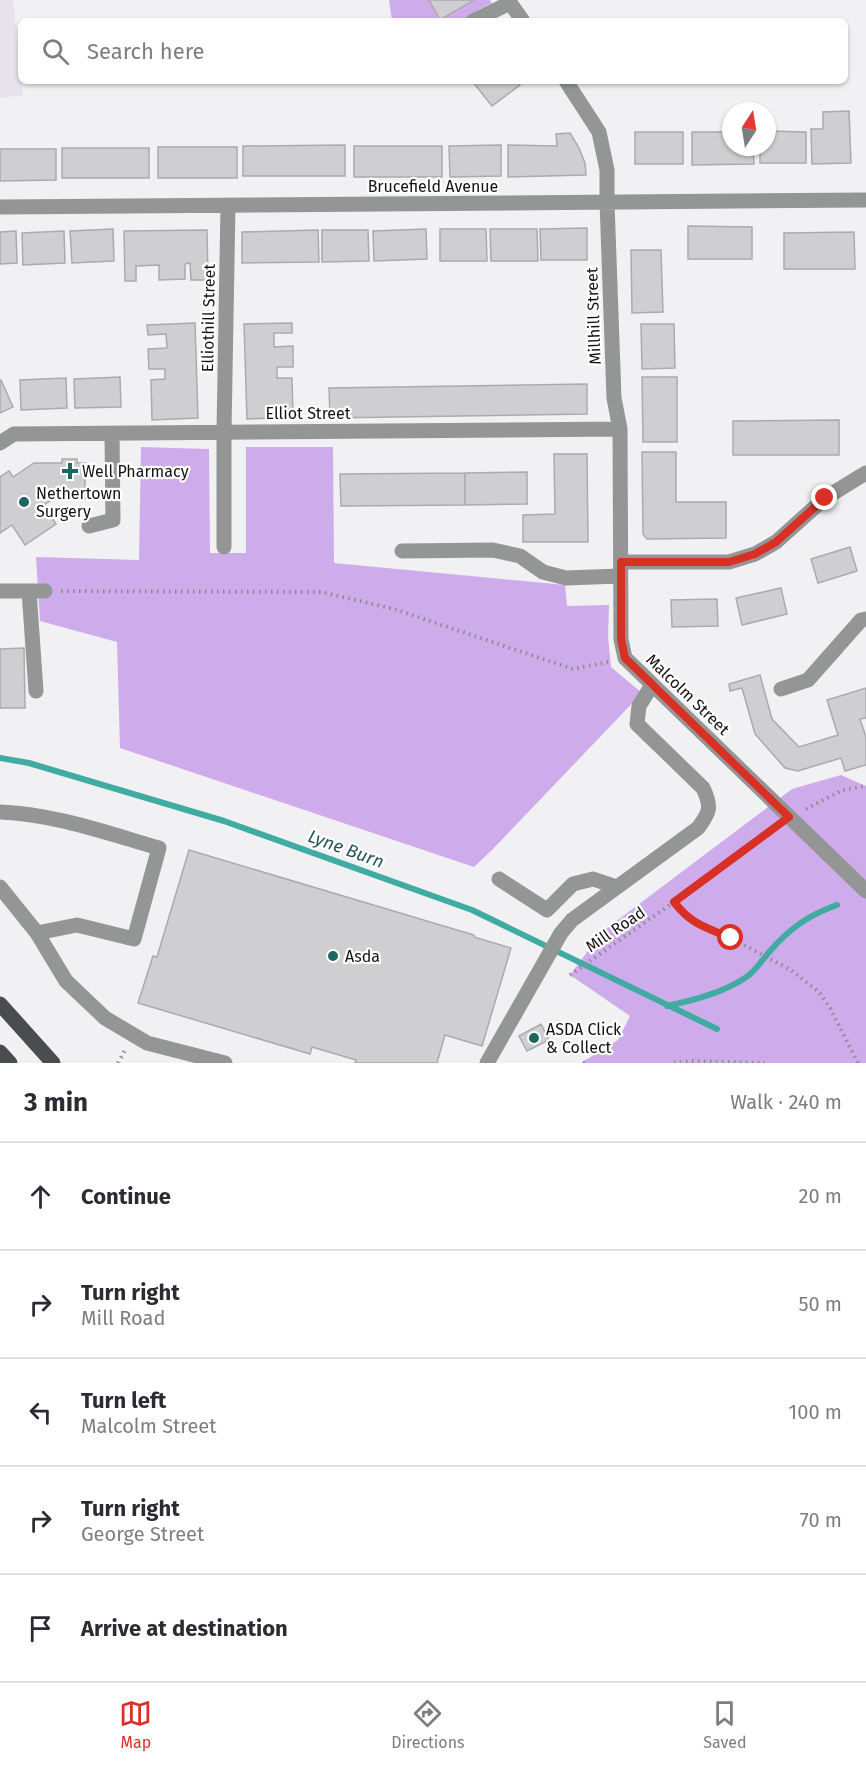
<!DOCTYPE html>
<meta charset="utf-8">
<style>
:root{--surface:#fff;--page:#f2f2f3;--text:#2b2b33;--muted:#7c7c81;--line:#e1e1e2;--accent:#d93025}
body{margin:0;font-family:"Fira Sans",sans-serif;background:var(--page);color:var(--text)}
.compass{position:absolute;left:722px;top:102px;width:54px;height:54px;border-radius:50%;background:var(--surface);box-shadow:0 2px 4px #0004;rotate:12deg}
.stop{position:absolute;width:18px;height:18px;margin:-14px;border:4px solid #d93025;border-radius:50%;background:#fff}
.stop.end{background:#d93025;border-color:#fff;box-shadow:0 2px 6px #0008}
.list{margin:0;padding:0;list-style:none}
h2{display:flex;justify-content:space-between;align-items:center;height:78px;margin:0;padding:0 24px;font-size:26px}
h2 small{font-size:20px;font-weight:400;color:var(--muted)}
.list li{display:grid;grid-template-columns:39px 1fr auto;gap:18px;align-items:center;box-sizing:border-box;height:108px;padding:0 24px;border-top:2px solid var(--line)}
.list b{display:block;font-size:22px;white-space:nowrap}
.list p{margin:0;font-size:20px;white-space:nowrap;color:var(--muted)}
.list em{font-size:20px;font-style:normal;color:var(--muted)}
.icon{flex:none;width:33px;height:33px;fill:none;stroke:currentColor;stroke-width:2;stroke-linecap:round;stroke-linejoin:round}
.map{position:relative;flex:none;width:866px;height:1063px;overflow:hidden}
.search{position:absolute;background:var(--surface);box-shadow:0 2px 4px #0004;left:18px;right:18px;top:18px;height:66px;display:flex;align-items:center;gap:15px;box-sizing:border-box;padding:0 21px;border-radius:9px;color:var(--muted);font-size:22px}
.sheet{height:618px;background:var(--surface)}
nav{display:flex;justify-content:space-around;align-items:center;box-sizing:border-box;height:84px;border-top:2px solid var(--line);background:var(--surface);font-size:16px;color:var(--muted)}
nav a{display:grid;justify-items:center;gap:3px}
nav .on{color:var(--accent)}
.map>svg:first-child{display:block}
.built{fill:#e7e2ec}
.green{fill:#ceacec}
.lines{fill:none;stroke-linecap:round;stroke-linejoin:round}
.stream{stroke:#3faba1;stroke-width:6}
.building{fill:#cfced1;stroke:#abaaad;stroke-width:1.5}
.path{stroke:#8c8b8d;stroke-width:4;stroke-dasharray:1.5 4.5;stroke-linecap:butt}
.minor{stroke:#949696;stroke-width:15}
.major{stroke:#4a4d4d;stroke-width:15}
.route{stroke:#d93025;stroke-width:8}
.poi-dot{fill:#1c6760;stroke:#fff;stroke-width:2}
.labels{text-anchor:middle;stroke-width:4.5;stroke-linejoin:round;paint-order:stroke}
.street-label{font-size:16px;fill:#121213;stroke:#fff}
.poi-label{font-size:16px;fill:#121213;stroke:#fff;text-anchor:start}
.water-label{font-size:18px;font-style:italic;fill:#275550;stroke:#fff}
</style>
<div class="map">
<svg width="866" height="1063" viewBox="0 0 866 1063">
<rect width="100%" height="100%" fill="#f1f0f3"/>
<path class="built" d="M0,0H13L23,95L0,98Z"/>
<path class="green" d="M389,0H429L441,19L474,0H490L492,3L476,11L471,18L462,21H392Z
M141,447L209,449L210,553H246V447H333L334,563L565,585L567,606L609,605L608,636L611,667L642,693L492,850L474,867L120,748L117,642L40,621L36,557L139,560Z
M841,775L866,786V1063H581L618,1040L630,1016L570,975L602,932L792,789Z"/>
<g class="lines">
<path class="stream" d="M0,758L29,763L224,821L472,910L717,1029
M667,1006C694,1000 722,993 745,978C755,972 762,960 770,951C790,928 809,915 837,905"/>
</g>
<path class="building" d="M429,0H474L440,20Z
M472,81H517L520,85L492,106Z
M849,111L851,163L812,164L811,129H823V112Z
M767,131L806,132V163H760V147H767Z
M635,132H683V164H635Z
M692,132H731V147H753L754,164L692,165Z
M570,133L579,148L585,163L586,175L508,177V145L557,146L556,134Z
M345,145V176H243V146Z
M501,145V176L450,177L449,146Z
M354,146H442V177H354Z
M158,147H237V178H158Z
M62,148H149V178H62Z
M0,149H56V180L0,181Z
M688,226L752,227V259H688Z
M587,228V260H541L540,229Z
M113,229L114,261L72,263L70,231Z
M426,229L427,259L374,261L373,231Z
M440,229H486L487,261H440Z
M490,229H537L538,261H491Z
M207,230L208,280H191L190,263L185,264V279L159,280V265L136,266V281H125L124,231Z
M318,230L319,262L242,263V232Z
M322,230H368L369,261L322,262Z
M16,231L17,263L0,264V232Z
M64,231L65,263L23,265L22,233Z
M854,232L855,269H784V233Z
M631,250H661L663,312L632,313Z
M195,323L198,418L152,420L151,380L165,379V369H149L148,349L167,348L166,334L148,335L147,325Z
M292,323V333H274V347L293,346V367H277V378H292L293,417L247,419L244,324Z
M641,324H674L675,368L642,369Z
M120,377L121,407L75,408L74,379Z
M642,377H677V442H643Z
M66,378L67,408L21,410L20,380Z
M1,380L13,407L0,413V381Z
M587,384V414L330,418L329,388Z
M839,420V455H733V421Z
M642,452H676V502H726V538L647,539L643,534Z
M554,454H587L588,542H523V515L555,514Z
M62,459H77V463H85V499H53L44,505L56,524L25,545L12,525L0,533V477L9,471L13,477L34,463H62Z
M527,472V504L465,505V473Z
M465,473V505L341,506L340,474Z
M850,547L857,571L818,583L811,559Z
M781,588L787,614L742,625L736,598Z
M717,599L718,626L672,627L671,600Z
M24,648L25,708H0V649Z
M760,675L772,719L799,747L838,735L827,700L866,688V718L860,719L866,737V765L845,771L841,758L798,771L785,768L755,734L742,688L730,691L729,684Z
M189,850L474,935V937L511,948L482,1046L445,1035L437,1063H355L356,1060L312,1047L310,1054L138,1003L153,956L157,957Z
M541,1024L549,1040L527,1051L519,1036Z"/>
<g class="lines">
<path class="path" d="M61,591L321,592L394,609L573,669L608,662
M806,809L843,790L866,786
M674,902L685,916L697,924L731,938L791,970L819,992L830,1008L858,1063
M570,975L674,902L776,827
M583,1062L585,1063
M118,1063L125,1050
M674,1063L691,1061L765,1063"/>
<path class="minor" d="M508,0L523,21
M473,21L510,3
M566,81L599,132L607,170V202L614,398L620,429L621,639L625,658L866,891
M0,207L866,200
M0,443L14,434L620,429
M89,526L113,520L112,433
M224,547V431L228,205
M402,551L493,550L520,556L543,572L566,578L620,576
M621,562H729L755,554L776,542L825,498L866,473
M0,591H45
M29,591L36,691
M781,689L808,680L861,620L866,619
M0,812C54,814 107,833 159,848L134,939L77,925L37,933
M499,879L547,910L573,884L593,879L617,887
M0,887L37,933L66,981L105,1018L147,1043L225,1063
M487,1063L561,933L572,920L698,828C710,812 712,807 703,788L637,724L639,706L652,685"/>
<path class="major" d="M0,1004L53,1063
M0,1052L10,1063"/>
</g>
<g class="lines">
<path class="route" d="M731,938C705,927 692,925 674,902L789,817L625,658L621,639V562H729L755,554L776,542L825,498"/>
</g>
<g class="poi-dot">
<path d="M67 462h6v6h6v6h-6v6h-6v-6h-6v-6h6z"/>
<circle cx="24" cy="502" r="6"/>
<circle cx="333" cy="956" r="6"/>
<circle cx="534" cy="1038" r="6"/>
</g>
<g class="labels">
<g class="street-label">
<text x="433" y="192">Brucefield Avenue</text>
<text transform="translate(593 316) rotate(-92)" y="6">Millhill Street</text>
<text transform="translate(208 318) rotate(-89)" y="6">Elliothill Street</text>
<text x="308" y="419">Elliot Street</text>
<text transform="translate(688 694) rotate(44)" y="6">Malcolm Street</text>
<text transform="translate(615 929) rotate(-34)" y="6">Mill Road</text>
</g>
<g class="poi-label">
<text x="82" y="477">Well Pharmacy</text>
<text x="36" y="499">Nethertown<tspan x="36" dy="18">Surgery</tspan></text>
<text x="345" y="962">Asda</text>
<text x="546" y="1035">ASDA Click<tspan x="546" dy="18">&amp; Collect</tspan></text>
</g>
<g class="water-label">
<text transform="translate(346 849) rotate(20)" y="6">Lyne Burn</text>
</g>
</g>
</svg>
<svg class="compass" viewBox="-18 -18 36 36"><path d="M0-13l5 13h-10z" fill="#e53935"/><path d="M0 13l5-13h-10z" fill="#7c7c81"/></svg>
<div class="stop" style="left:731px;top:938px"></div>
<div class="stop end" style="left:825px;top:498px"></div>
<div class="search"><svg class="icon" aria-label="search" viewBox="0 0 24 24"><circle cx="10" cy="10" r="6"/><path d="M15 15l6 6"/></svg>Search here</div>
</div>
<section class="sheet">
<h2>3 min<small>Walk · 240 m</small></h2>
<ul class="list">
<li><svg class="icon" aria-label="ahead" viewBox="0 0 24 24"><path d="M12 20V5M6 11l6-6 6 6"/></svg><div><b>Continue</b></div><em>20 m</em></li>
<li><svg class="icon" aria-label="right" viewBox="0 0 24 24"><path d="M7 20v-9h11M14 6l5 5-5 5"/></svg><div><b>Turn right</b><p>Mill Road</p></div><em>50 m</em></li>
<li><svg class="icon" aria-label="left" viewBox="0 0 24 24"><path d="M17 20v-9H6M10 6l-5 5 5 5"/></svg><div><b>Turn left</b><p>Malcolm Street</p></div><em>100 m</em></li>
<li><svg class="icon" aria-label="right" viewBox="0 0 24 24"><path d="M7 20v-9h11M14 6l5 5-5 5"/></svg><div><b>Turn right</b><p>George Street</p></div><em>70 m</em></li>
<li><svg class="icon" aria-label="arrive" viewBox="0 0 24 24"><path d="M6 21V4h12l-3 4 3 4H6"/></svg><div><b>Arrive at destination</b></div></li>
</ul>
</section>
<nav>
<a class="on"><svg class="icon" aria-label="map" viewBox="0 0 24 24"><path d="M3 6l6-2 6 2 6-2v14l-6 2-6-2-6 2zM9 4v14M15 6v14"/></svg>Map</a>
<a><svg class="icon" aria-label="directions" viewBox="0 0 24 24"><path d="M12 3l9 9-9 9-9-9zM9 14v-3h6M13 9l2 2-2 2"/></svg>Directions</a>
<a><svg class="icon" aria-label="saved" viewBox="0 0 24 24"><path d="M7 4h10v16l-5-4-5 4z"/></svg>Saved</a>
</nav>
